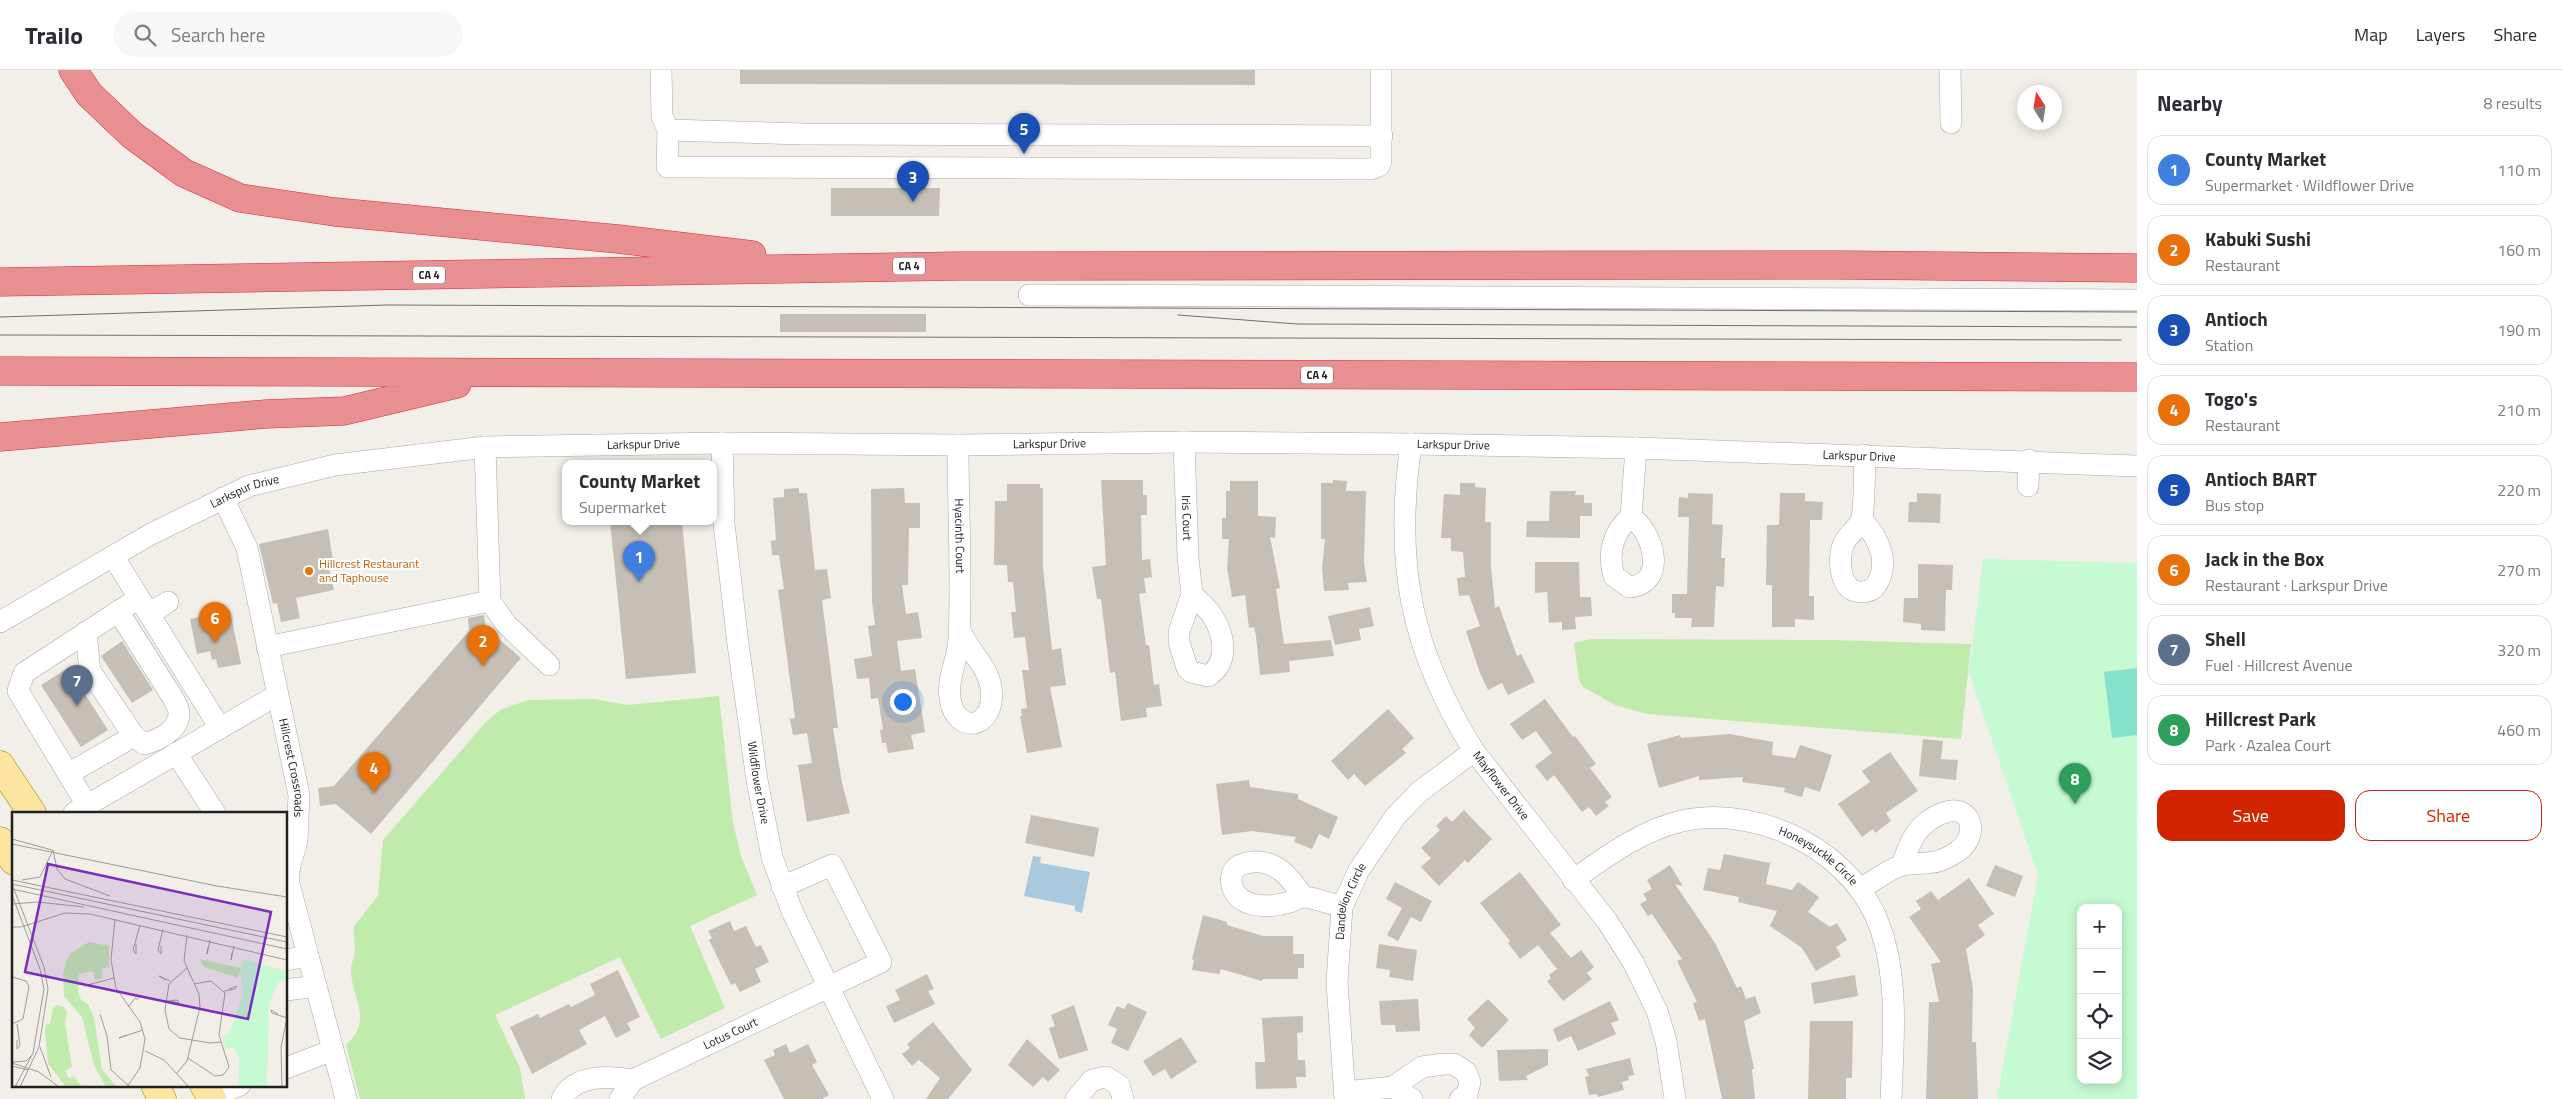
<!DOCTYPE html>
<meta charset="utf-8">
<style>
:root{--surface:#fff;--page:#f7f7f7;--text:#2b2b33;--muted:#7c7c81;--line:#e1e1e2;--accent:#d12400}
body{margin:0;font-family:"Titillium Web",sans-serif;background:var(--page);color:var(--text)}
.controls{position:absolute;right:15px;bottom:15px;display:grid;overflow:hidden;border-radius:10px;box-shadow:0 2px 12px #0003}
.controls button{width:45px;height:45px;display:grid;place-items:center;padding:0;border:0;border-bottom:1px solid var(--line);background:var(--surface);color:var(--text);font:25px sans-serif}
.compass{position:absolute;left:2017px;top:15px;width:45px;height:45px;border-radius:50%;background:var(--surface);box-shadow:0 2px 12px #0003;rotate:348deg}
.you{position:absolute;left:902px;top:631px;width:18px;height:18px;margin:-12px;border:4px solid #fff;border-radius:50%;background:#1a73e8;box-shadow:0 0 0 8px #1a73e833}
.badge{display:grid;place-items:center;width:32px;height:32px;border-radius:50%;background:var(--accent);color:#fff;font-size:16px;font-weight:700}
.pin{position:absolute;translate:-50% -41px;filter:drop-shadow(0 1px 2px #0008)}
.pin::after{content:'';position:absolute;top:26px;width:18px;height:15px;background:inherit;clip-path:polygon(0 0,100% 0,50% 100%)}
.popup{position:absolute;left:562px;top:390px;width:155px;height:65px;box-sizing:border-box;display:grid;place-content:center;border-radius:10px;background:var(--surface);filter:drop-shadow(0 1px 4px #0005);font-size:16px;white-space:nowrap;color:var(--muted)}
.popup b{font-size:19px;color:var(--text)}
.popup::after{content:'';position:absolute;left:50%;top:100%;margin-left:-10px;border:10px solid transparent;border-top-color:var(--surface)}
.list{margin:0;padding:0;list-style:none}
h2{display:flex;justify-content:space-between;align-items:center;height:65px;margin:0;padding:0 20px;font-size:21px}
h2 small{font-size:16px;font-weight:400;color:var(--muted)}
.list li{display:grid;grid-template-columns:32px 1fr auto;gap:15px;align-items:center;box-sizing:border-box;height:70px;margin:0 10px 10px;padding:0 10px;border:1px solid var(--line);border-radius:15px}
.list b{display:block;font-size:19px;white-space:nowrap}
.list p{margin:0;font-size:16px;white-space:nowrap;color:var(--muted)}
.list em{font-size:16px;font-style:normal;color:var(--muted)}
.actions{display:flex;gap:10px;padding:15px 20px}
.actions a{flex:1;padding:11px 0;border:1px solid var(--accent);border-radius:15px;text-align:center;font-size:18px;color:var(--accent)}
.actions .main{background:var(--accent);color:#fff}
.icon{flex:none;width:28px;height:28px;fill:none;stroke:currentColor;stroke-width:2;stroke-linecap:round;stroke-linejoin:round}
.map{position:relative;flex:none;width:2137px;height:1029px;overflow:hidden}
header{display:flex;align-items:center;gap:30px;box-sizing:border-box;height:70px;padding:0 25px;background:var(--surface);border-bottom:1px solid var(--line)}
header strong{font-size:24px}
nav{display:flex;gap:28px;margin-inline-start:auto;font-size:18px}
.search{width:350px;height:45px;background:var(--page);display:flex;align-items:center;gap:12px;box-sizing:border-box;padding:0 18px;border-radius:28px;color:var(--muted);font-size:19px}
main{display:flex}
aside{flex:1;background:var(--surface)}
.map>svg:first-child{display:block}
.grass{fill:#c1ebad}
.park{fill:#c5fad2;fill-rule:evenodd}
.pitch{fill:#85e0cc}
.water{fill:#a8c9de}
.building{fill:#c6bfb6}
.lines{fill:none;stroke-linecap:round;stroke-linejoin:round}
.minor-casing{stroke:#a8a8a8;stroke-width:22}
.major-casing{stroke:#9d8400;stroke-width:29}
.highway-casing{stroke:#dc2746;stroke-width:29}
.minor{stroke:#fff;stroke-width:21}
.major{stroke:#fce4a1;stroke-width:28}
.highway{stroke:#e88f91;stroke-width:28}
.tram{stroke:#6f6f6f;stroke-width:1}
.food-dot{fill:#e8710a;stroke:#fff;stroke-width:2}
.labels{text-anchor:middle;stroke-width:4;stroke-linejoin:round;paint-order:stroke}
.shield{fill:#fff;stroke:#646464;stroke-width:1}
.shield-label{font-size:11px;font-weight:bold;fill:#212121}
.street-label{font-size:12px;fill:#212121;stroke:#fff}
.food-label{font-size:12px;fill:#c56008;stroke:#fff;text-anchor:start}
.inset-road{fill:none;stroke:#9e9d98;stroke-width:1}
.view{fill:#7b2cbf;fill-opacity:0.15;stroke:#7b2cbf;stroke-width:2.5}
.inset-edge{fill:none;stroke:#212121;stroke-width:2.5}
</style>
<header>
<strong>Trailo</strong>
<div class="search"><svg class="icon" aria-label="search" viewBox="0 0 24 24"><circle cx="10" cy="10" r="6"/><path d="M15 15l6 6"/></svg>Search here</div>
<nav><a>Map</a><a>Layers</a><a>Share</a></nav>
</header>
<main>
<div class="map">
<svg width="2137" height="1029" viewBox="0 0 2137 1029">
<rect width="100%" height="100%" fill="#f1efe7"/>
<path class="grass" d="M1591,569L1830,570L1971,574L1961,669L1647,644L1615,635L1583,617L1579,610L1574,573Z
M719,626L733,753L741,786L757,825L690,856L725,938L661,969L620,887L495,945L520,998L525,1029H360L346,975C373,950 353,930 351,903C350,895 355,887 355,879C355,871 353,864 354,856L378,826L383,770L486,652L500,640L528,630L593,629L628,635Z"/>
<path class="park" d="M1983,489L2137,493V1029H1997L2038,805L1969,603ZM2081,838H2118V1010H2081Z"/>
<path class="pitch" d="M2137,598V665L2112,668L2104,602Z"/>
<path class="water" d="M1033,786L1041,787L1040,793L1090,802L1082,843L1075,841V836L1024,826Z"/>
<path class="building" d="M740,0H1255V15L740,14Z
M831,118H940L939,146H831Z
M780,244H926V262H780Z
M1101,410H1143V425H1147V445H1141L1142,490L1150,489L1152,507L1144,508L1146,523L1139,524L1146,575H1149L1154,615L1159,614L1162,636L1146,638L1147,647L1121,651L1115,602L1110,603L1101,529H1097L1092,497L1106,495Z
M1333,410L1347,411L1346,421H1366L1364,493L1367,512L1348,513L1349,520L1324,521L1322,497L1325,469H1321V413H1333Z
M1230,411H1258V446L1276,447L1275,468L1270,467L1280,518L1276,519L1284,574L1331,570L1334,586L1289,591L1290,602L1260,605L1256,566L1254,557L1249,558L1245,525L1232,527L1227,498L1229,469H1222V448H1226V421H1230Z
M1460,413H1475V417L1486,418L1485,452H1491V497L1495,538L1499,536L1517,586L1521,584L1535,612L1508,625L1502,613L1488,620L1480,603L1466,561L1480,556L1469,525L1459,526L1457,508L1465,507L1463,482L1451,481V468H1441L1444,424L1460,425Z
M1007,414H1040V418H1043V498L1052,580L1061,578L1066,615L1050,617L1062,677L1027,683L1020,646H1022L1021,639L1027,638L1022,600H1029L1025,567L1014,568L1011,542H1016L1013,512H1008L1007,495H994L995,431H1007Z
M799,418V423H807L815,500L827,499L831,528L822,530L838,658H833L842,713L850,743L807,752L798,695L812,693L807,663L793,665L790,649L795,648L778,520L784,519L779,485H772L771,471L776,470L773,428L784,427V419Z
M904,418L905,433H920V458H909L908,515H902L906,544L918,542L922,568L897,571L901,601L915,599L925,662L911,665L914,679L888,683L886,673H882L880,660L883,659L878,628L871,629L869,608L857,609L854,589L872,586L868,556L875,555L872,531L871,419Z
M1550,421H1576L1575,425H1584V433H1592V446H1580V468L1526,467L1527,451H1549Z
M1688,423L1713,424L1712,454L1723,455L1721,488H1725L1724,517L1716,516L1714,557H1691L1692,548H1675V543H1672V524H1687L1689,447H1678L1679,427L1688,428Z
M1780,423H1805V431L1823,432L1822,450H1810L1809,526H1814V550L1795,549V557H1772V515H1766L1767,455H1779Z
M1917,423L1941,424L1940,453L1908,452L1909,432H1917Z
M610,451H682L696,603L626,609Z
M328,459L334,497L329,499L334,520L296,528L300,548L281,552L277,533L273,534L259,474Z
M1535,492H1579L1580,527H1591L1592,546L1575,547L1576,559L1562,560V552L1549,553L1547,522L1535,523Z
M1918,494L1953,495L1952,520H1946L1945,561L1921,560V554L1903,552L1904,528H1918Z
M1370,537L1374,556L1359,559L1361,570L1335,575L1328,546Z
M230,541L241,594L218,598L216,589L212,590L210,581L197,584L190,549Z
M484,545L486,558L521,588L371,764L336,734L320,736L318,718L334,716L469,561L468,548Z
M122,571L153,620L132,633L101,586Z
M68,598L108,660L81,677L41,615Z
M1545,629L1573,667L1575,666L1596,694L1590,698L1612,727L1605,732L1609,736L1596,746L1589,737L1582,742L1554,705L1547,711L1535,696L1552,683L1536,661L1522,670L1510,654Z
M1388,639L1414,668L1402,679L1406,683L1365,716L1354,704L1348,710L1331,691Z
M1730,664L1773,672L1772,685L1795,688L1800,675L1832,685L1820,722L1805,717L1802,727L1784,722L1785,718L1742,712L1743,707L1699,710V706L1659,718L1647,674L1680,665L1681,668Z
M1923,669L1943,671L1941,689L1958,690L1956,710L1919,706Z
M1890,682L1918,721L1886,743L1891,751L1875,763L1873,759L1862,767L1838,734L1870,712L1862,701Z
M1249,710L1250,717L1298,724V729L1338,747L1329,769L1319,764L1312,779L1294,772L1296,767L1252,761L1222,765L1216,714Z
M1464,740L1492,769L1468,793L1465,790L1439,816L1421,797L1431,788L1421,778L1440,760L1436,756L1446,746L1452,752Z
M1031,745L1099,758L1094,787L1025,773Z
M1724,784L1770,793L1766,814L1792,820L1798,812L1819,827L1808,842L1830,857L1837,853L1847,870L1836,877L1841,886L1816,901L1802,878L1770,856L1777,841L1738,832L1739,827L1703,820L1708,798L1720,800Z
M1670,795L1683,816L1675,814L1715,873L1737,918L1741,916L1746,929L1755,926L1761,943L1744,951L1754,999H1752L1755,1029H1722L1705,949L1699,951L1693,933L1697,932L1677,891L1682,889L1652,844L1648,846L1640,834L1647,830L1643,824L1652,819L1647,810Z
M1995,795L2023,806L2015,827L1986,816Z
M1520,802L1561,855L1550,863L1571,888L1581,880L1594,897L1587,903L1592,909L1563,931L1547,911L1551,908L1549,905L1557,899L1538,875L1520,889L1508,873L1510,871L1480,833Z
M1969,808L1994,844L1978,855L1985,865L1966,879L1973,918L1972,972H1976L1978,1029H1926L1929,932H1939L1931,894L1941,892L1909,847L1921,839L1916,831L1931,821L1938,830Z
M1395,812L1432,831L1421,852L1411,847L1398,871L1387,865L1402,838L1386,829Z
M1203,845L1227,852V855L1263,866H1293V884H1304V898H1298V909H1263L1262,911L1221,899L1219,904L1192,900L1194,890L1192,889Z
M730,851L734,861L746,856L756,877L761,875L769,892L755,899L761,912L740,922L735,913L731,915L709,870L712,868L708,861Z
M1379,874L1417,880L1413,911L1389,907L1390,900L1376,898Z
M618,900L640,947L627,953L631,960L616,968L605,946L579,960L587,974L532,1004L510,957L538,944L540,948L569,934L571,937L595,925L590,914Z
M927,904L934,919L928,921L935,934L894,953L886,936L900,930L895,920Z
M1855,905L1858,926L1814,934L1811,913Z
M1418,929L1420,961L1396,962L1395,955H1381L1379,931Z
M1488,929L1509,950L1482,978L1469,965L1475,958L1467,949Z
M1610,931L1619,950L1611,953L1616,964L1578,981L1571,966L1558,972L1553,959Z
M1128,933L1147,942L1128,981L1111,973L1117,959L1108,955L1117,936L1124,939Z
M1074,935L1088,980L1059,989L1049,958L1055,956L1051,945Z
M1303,946V962L1297,963L1298,990H1305L1306,1007H1296L1297,1018L1256,1019L1255,992H1265L1262,948Z
M1810,951H1853L1852,1008H1846V1029H1808Z
M933,952L972,1000L948,1029H926L940,1008L919,990L912,996L902,984L910,978L907,974Z
M1181,967L1197,992L1171,1009L1165,999L1153,1006L1143,991Z
M1027,969L1060,1000L1048,1012L1043,1007L1033,1017L1008,995Z
M786,974L790,983L808,974L817,992L812,995L829,1025L822,1029H784L764,990L775,985L773,980Z
M1548,979V995L1526,1006L1528,1010L1499,1011L1497,980Z
M1630,988L1634,1005L1628,1006L1629,1010L1622,1012L1624,1020L1598,1027L1597,1024L1589,1025L1585,1007L1589,1006L1586,999Z"/>
<g class="lines">
<defs>
<g id="minor">
<path d="M661,0L662,46L668,60L667,97L1371,99L1379,96L1381,91V0"/>
<path d="M1950,0L1951,53"/>
<path d="M668,60L803,64L1382,66"/>
<path d="M1029,225L2137,230"/>
<path id="s1" d="M1184,372L1188,488L1192,524L1179,562V572L1187,598L1191,602L1208,606C1229,593 1225,566 1213,547C1208,538 1199,532 1192,524"/>
<path id="s2" d="M722,373L724,454L738,574L757,710L772,787L792,841L883,1029"/>
<path id="s3" d="M1411,374C1394,493 1410,579 1474,681L1607,851L1633,892L1657,941L1666,971L1675,1029"/>
<path id="s4" d="M958,375C958,439 962,504 959,569C958,589 947,608 950,628C955,666 997,660 991,617C987,594 966,579 959,557"/>
<path d="M485,377L490,531L506,554L549,595"/>
<path d="M2028,416L2029,390"/>
<path id="s5" d="M223,428L247,478L299,725L297,771L290,795L288,810L346,1029"/>
<path d="M1631,447C1654,462 1668,514 1629,517L1614,506C1607,484 1613,461 1631,447Z"/>
<path d="M1631,447L1636,378"/>
<path d="M1862,450C1879,468 1892,495 1874,518C1868,522 1862,523 1855,521C1839,516 1838,487 1844,473C1848,465 1860,456 1862,448C1865,428 1864,405 1865,385"/>
<path d="M113,486L220,658"/>
<path d="M118,541L173,628C175,632 179,639 179,643C179,661 158,670 144,674L134,666"/>
<path d="M149,544L168,532"/>
<path id="s6" d="M0,552L151,464L249,416L335,395L485,377L722,373L958,375L1184,372L1411,374L1636,378L2137,396"/>
<path d="M267,577L490,531"/>
<path d="M176,683L215,743"/>
<path d="M68,704L134,666L90,601L86,562"/>
<path d="M87,735L18,621L24,603L139,528"/>
<path d="M74,743L277,625"/>
<path id="s7" d="M1573,810C1607,786 1642,760 1682,751C1761,734 1856,783 1881,860C1899,913 1893,974 1891,1029"/>
<path d="M1860,819C1871,813 1892,797 1903,795C1928,791 1935,797 1958,781C1980,766 1972,732 1943,743C1918,752 1910,771 1902,795"/>
<path d="M1303,827C1291,808 1277,790 1252,792C1245,793 1236,795 1233,802C1230,809 1231,818 1236,824C1247,839 1274,837 1290,832C1294,830 1300,827 1304,827C1316,828 1330,834 1342,837"/>
<path d="M286,890L308,886"/>
<path d="M286,920L316,916"/>
<path d="M286,998L333,980"/>
<path d="M1393,1017L1412,1029"/>
<path d="M1345,1022L1393,1017L1422,997L1444,994H1454L1466,1002L1470,1012L1467,1024L1460,1029"/>
<path d="M211,1027L240,1015"/>
<path d="M562,1029C574,1004 610,1006 633,1010"/>
<path id="s8" d="M620,1029L633,1010L881,892L832,795L782,817"/>
<path d="M1076,1029L1092,1010L1106,1007L1119,1015L1123,1029"/>
<path id="s9" d="M1345,1029L1337,912L1342,837L1359,800L1395,747L1419,722L1474,681"/>
</g>
<path id="major" d="M0,695L32,743
M0,771L14,791
M155,1015L162,1029
M204,1015L212,1029"/>
<path id="highway" d="M73,0L89,24L132,65L184,103L240,128L335,142L618,169L752,185
M0,212L961,196L1842,195L2137,198
M0,301L2137,307
M0,367L266,344L344,341L457,314"/>
</defs>
<use href="#minor" class="minor-casing"/>
<use href="#major" class="major-casing"/>
<use href="#highway" class="highway-casing"/>
<use href="#minor" class="minor"/>
<use href="#major" class="major"/>
<use href="#highway" class="highway"/>
<path class="tram" d="M1178,245L1297,254L2137,257
M0,247L387,235L2137,242
M0,265L2121,270"/>
</g>
<circle class="food-dot" cx="309" cy="501" r="5"/>
<g class="labels">
<g class="shield">
<rect x="893" y="187.5" width="32" height="17" rx="4"/>
<rect x="413" y="196.5" width="32" height="17" rx="4"/>
<rect x="1301" y="296.5" width="32" height="17" rx="4"/>
</g>
<g class="shield-label">
<text x="909" y="200">CA 4</text>
<text x="429" y="209">CA 4</text>
<text x="1317" y="309">CA 4</text>
</g>
<g class="street-label">
<text dy="4" stroke="none"><textPath href="#s6" startOffset="1088">Larkspur Drive</textPath></text>
<text dy="4" stroke="none"><textPath href="#s6" startOffset="682">Larkspur Drive</textPath></text>
<text dy="4" stroke="none"><textPath href="#s6" startOffset="1492">Larkspur Drive</textPath></text>
<text dy="4" stroke="none"><textPath href="#s6" startOffset="1898">Larkspur Drive</textPath></text>
<text dy="4" stroke="none"><textPath href="#s6" startOffset="278">Larkspur Drive</textPath></text>
<text dy="4" stroke="none"><textPath href="#s1" startOffset="76">Iris Court</textPath></text>
<text dy="4" stroke="none"><textPath href="#s4" startOffset="91">Hyacinth Court</textPath></text>
<text dy="4" stroke="none"><textPath href="#s5" startOffset="280">Hillcrest Crossroads</textPath></text>
<text dy="4" stroke="none"><textPath href="#s2" startOffset="342">Wildflower Drive</textPath></text>
<text dy="4" stroke="none"><textPath href="#s3" startOffset="365">Mayflower Drive</textPath></text>
<text dy="4" stroke="none"><textPath href="#s7" startOffset="271">Honeysuckle Circle</textPath></text>
<text dy="4" stroke="none"><textPath href="#s9" startOffset="200">Dandelion Circle</textPath></text>
<text dy="4" stroke="none"><textPath href="#s8" startOffset="131">Lotus Court</textPath></text>
</g>
<g class="food-label">
<text x="319" y="498">Hillcrest Restaurant<tspan x="319" dy="14">and Taphouse</tspan></text>
</g>
</g>
<g transform="translate(12 742)">
<rect width="275" height="275" fill="#f1efe7"/>
<path d="M77,130L97,134V155L89,157L91,166L83,168L81,159L67,162L66,179L69,188L76,192L82,206L90,257L104,275H94L82,253L70,205L52,184L51,162L54,150L59,141ZM188,147L229,156L226,166L192,155ZM45,193L52,195L55,200L53,211L60,255L53,259L57,266L62,264L70,275H54L36,251L33,218L35,211L38,212L41,196Z" fill="#c1ebad"/>
<path d="M232,147L273,159L274,167L266,170L257,192L255,275H226L227,247L222,235L214,237L210,224L217,221L231,182L228,159Z" fill="#c5fad2"/>
<path class="inset-road" d="M0,27L40,38M0,32L205,74L275,85M41,38L45,57L53,67L98,84M0,68L275,125M10,68L28,65L41,38M0,72L32,155L36,177L27,235L8,275M0,72L275,130M0,77L275,137M0,83L28,157L32,177L21,241L3,275M0,92L26,90L72,95M103,107L99,148L104,176L128,210L133,227L128,256L115,275M0,115H9L53,101L78,102L275,148M124,132V142L121,138L128,113M149,134V142L146,138L151,117M196,135L195,142L198,128M220,141L219,148L222,134M175,156L157,172L153,198L157,217L168,226L198,231L209,230M0,165L14,169L17,175L11,207L0,212M154,168L147,164L158,169M80,172L72,174L102,166M212,179L223,177L225,174L217,177M154,189L165,188L167,191L159,189M116,195L125,184L130,183L124,188M88,202L95,224L99,258L117,274M266,202L259,198L260,201L275,206M5,212L8,233L5,237V228M115,223L107,226L131,218M28,235L39,265M133,239L152,248L177,275M176,246L203,264L211,263L217,255L207,223L213,181L199,169L182,172M1,250L14,249L19,244M0,251L27,260L47,275M0,254L16,258M165,261L175,249L188,195L187,182L172,149L175,123M270,275L269,235L275,206"/>
<path class="view" d="M36,52L259,100L236,207L13,160Z"/>
<rect width="275" height="275" class="inset-edge"/>
</g>
</svg>
<div class="controls">
<button>+</button>
<button>−</button>
<button><svg class="icon" aria-label="locate" viewBox="0 0 24 24"><circle cx="12" cy="12" r="6"/><path d="M12 2v4M12 18v4M2 12h4M18 12h4"/></svg></button>
<button><svg class="icon" aria-label="layers" viewBox="0 0 24 24"><path d="M12 4l9 5-9 5-9-5zM3 14l9 5 9-5"/></svg></button>
</div>
<svg class="compass" viewBox="-18 -18 36 36"><path d="M0-13l5 13h-10z" fill="#e53935"/><path d="M0 13l5-13h-10z" fill="#7c7c81"/></svg>
<div class="you"></div>
<div class="pin badge" style="left:639px;top:512px;background:#3f7fe0">1</div>
<div class="popup"><b>County Market</b>Supermarket</div>
<div class="pin badge" style="left:483px;top:596px;background:#e8710a">2</div>
<div class="pin badge" style="left:913px;top:132px;background:#1a4fb4">3</div>
<div class="pin badge" style="left:374px;top:723px;background:#e8710a">4</div>
<div class="pin badge" style="left:1024px;top:84px;background:#1a4fb4">5</div>
<div class="pin badge" style="left:215px;top:573px;background:#e8710a">6</div>
<div class="pin badge" style="left:77px;top:636px;background:#5c6f8a">7</div>
<div class="pin badge" style="left:2075px;top:734px;background:#2e9e5b">8</div>
</div>
<aside>
<h2>Nearby<small>8 results</small></h2>
<ul class="list">
<li><span class="badge" style="background:#3f7fe0">1</span><div><b>County Market</b><p>Supermarket · Wildflower Drive</p></div><em>110 m</em></li>
<li><span class="badge" style="background:#e8710a">2</span><div><b>Kabuki Sushi</b><p>Restaurant</p></div><em>160 m</em></li>
<li><span class="badge" style="background:#1a4fb4">3</span><div><b>Antioch</b><p>Station</p></div><em>190 m</em></li>
<li><span class="badge" style="background:#e8710a">4</span><div><b>Togo's</b><p>Restaurant</p></div><em>210 m</em></li>
<li><span class="badge" style="background:#1a4fb4">5</span><div><b>Antioch BART</b><p>Bus stop</p></div><em>220 m</em></li>
<li><span class="badge" style="background:#e8710a">6</span><div><b>Jack in the Box</b><p>Restaurant · Larkspur Drive</p></div><em>270 m</em></li>
<li><span class="badge" style="background:#5c6f8a">7</span><div><b>Shell</b><p>Fuel · Hillcrest Avenue</p></div><em>320 m</em></li>
<li><span class="badge" style="background:#2e9e5b">8</span><div><b>Hillcrest Park</b><p>Park · Azalea Court</p></div><em>460 m</em></li>
</ul>
<div class="actions"><a class="main">Save</a><a>Share</a></div>
</aside>
</main>
